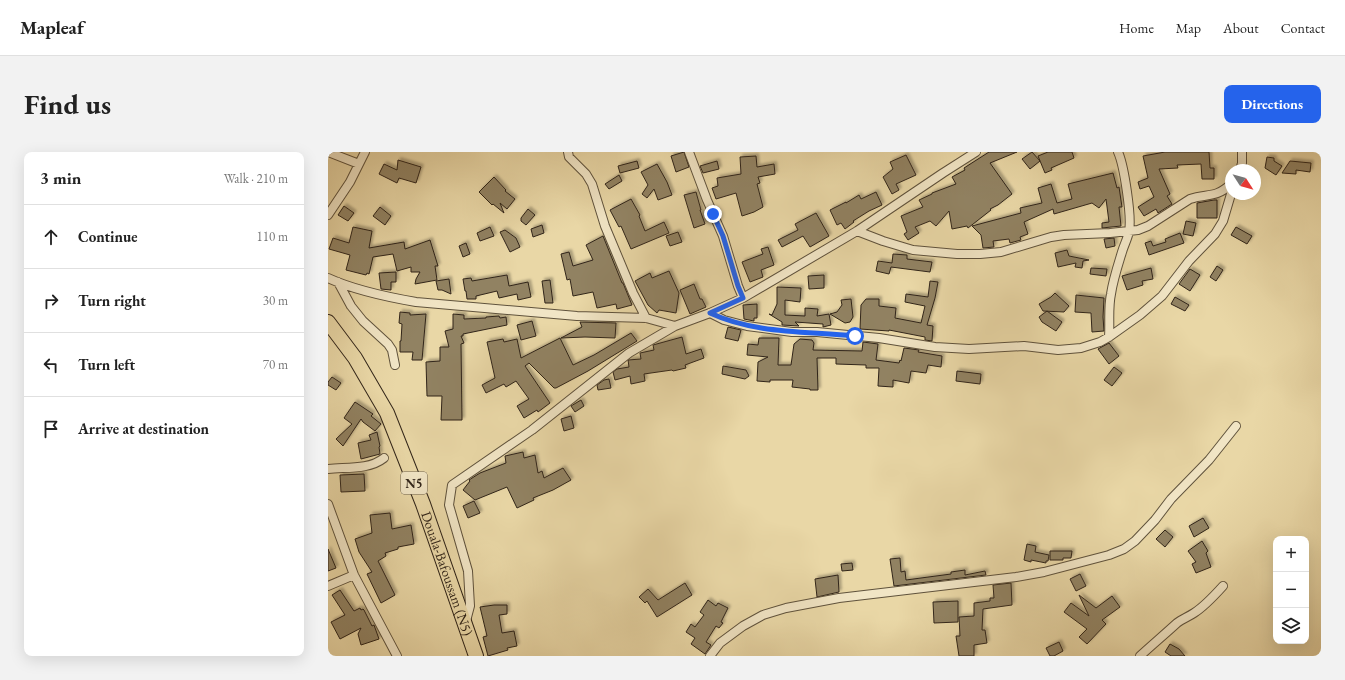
<!DOCTYPE html>
<meta charset="utf-8">
<style>
:root{--surface:#fff;--page:#f2f2f2;--text:#222;--muted:#767676;--line:#e0e0e0;--accent:#2563eb}
body{margin:0;font-family:"EB Garamond",serif;background:var(--page);color:var(--text)}
.controls{position:absolute;right:12px;bottom:12px;display:grid;overflow:hidden;border-radius:8px;box-shadow:0 4px 16px #0002}
.controls button{width:36px;height:36px;display:grid;place-items:center;padding:0;border:0;border-bottom:1px solid var(--line);background:var(--surface);color:var(--text);font:20px sans-serif}
.compass{position:absolute;left:897px;top:12px;width:36px;height:36px;border-radius:50%;background:var(--surface);box-shadow:0 4px 16px #0002;rotate:126deg}
.stop{position:absolute;width:12px;height:12px;margin:-9px;border:3px solid #2563eb;border-radius:50%;background:#fff}
.stop.end{background:#2563eb;border-color:#fff;box-shadow:0 1px 4px #0008}
.list{margin:0;padding:0;list-style:none}
h2{display:flex;justify-content:space-between;align-items:center;height:52px;margin:0;padding:0 16px;font-size:17px}
h2 small{font-size:13px;font-weight:400;color:var(--muted)}
.list li{display:grid;grid-template-columns:26px 1fr auto;gap:12px;align-items:center;box-sizing:border-box;height:64px;padding:0 16px;border-top:1px solid var(--line)}
.list b{display:block;font-size:15px;white-space:nowrap}
.list em{font-size:13px;font-style:normal;color:var(--muted)}
.icon{flex:none;width:22px;height:22px;fill:none;stroke:currentColor;stroke-width:2;stroke-linecap:round;stroke-linejoin:round}
.map{position:relative;flex:none;width:993px;height:504px;overflow:hidden;border-radius:8px}
header{display:flex;align-items:center;gap:24px;box-sizing:border-box;height:56px;padding:0 20px;background:var(--surface);border-bottom:1px solid var(--line)}
header strong{font-size:19px}
nav{display:flex;gap:22px;margin-inline-start:auto;font-size:14px}
.intro{display:flex;align-items:center;justify-content:space-between;box-sizing:border-box;height:96px;padding:0 24px}
h1{margin:0;font-size:28px}
.button{padding:10px 18px;border-radius:8px;background:var(--accent);color:#fff;font-size:14px;font-weight:700}
main{display:flex;gap:24px;padding:0 24px}
aside{flex:1;background:var(--surface);border-radius:8px;box-shadow:0 4px 16px #0002}
.map>svg:first-child{display:block}
.building{fill:#918262;stroke:#312519;filter:url(#shadow)}
.lines{fill:none;stroke-linecap:round;stroke-linejoin:round}
.minor-casing{stroke:#5f523c;stroke-width:10}
.trunk-casing{stroke:#312519;stroke-width:16}
.minor{stroke:#f1e5c5;stroke-width:8}
.trunk{stroke:#e9d7a6;stroke-width:14}
.route{stroke:#2563eb;stroke-width:5}
.labels{text-anchor:middle;stroke-width:3;stroke-linejoin:round;paint-order:stroke}
.shield{fill:#f1e5c5;stroke:#6b5f4d;stroke-width:1}
.shield-label{font-size:13px;font-weight:bold;fill:#312519}
.street-label{font-size:14px;fill:#312519;stroke:#f1e5c5}
</style>
<header>
<strong>Mapleaf</strong>
<nav><a>Home</a><a>Map</a><a>About</a><a>Contact</a></nav>
</header>
<div class="intro"><h1>Find us</h1><a class="button">Directions</a></div>
<main>
<aside>
<h2>3 min<small>Walk · 210 m</small></h2>
<ul class="list">
<li><svg class="icon" aria-label="ahead" viewBox="0 0 24 24"><path d="M12 20V5M6 11l6-6 6 6"/></svg><div><b>Continue</b></div><em>110 m</em></li>
<li><svg class="icon" aria-label="right" viewBox="0 0 24 24"><path d="M7 20v-9h11M14 6l5 5-5 5"/></svg><div><b>Turn right</b></div><em>30 m</em></li>
<li><svg class="icon" aria-label="left" viewBox="0 0 24 24"><path d="M17 20v-9H6M10 6l-5 5 5 5"/></svg><div><b>Turn left</b></div><em>70 m</em></li>
<li><svg class="icon" aria-label="arrive" viewBox="0 0 24 24"><path d="M6 21V4h12l-3 4 3 4H6"/></svg><div><b>Arrive at destination</b></div></li>
</ul>
</aside>
<div class="map">
<svg width="993" height="504" viewBox="0 0 993 504">
<defs>
<filter id="shadow"><feDropShadow dx="2.5" dy="-2.5" stdDeviation="1" flood-color="#0004"/></filter>
</defs>
<rect width="100%" height="100%" fill="#e9d7a6"/>
<filter id="stains"><feTurbulence type="fractalNoise" baseFrequency=".005" numOctaves="4"/><feColorMatrix values="0 0 0 0 .2 0 0 0 0 .09 0 0 0 0 .02 0 0 0 .5 -.17"/></filter>
<radialGradient id="worn" r=".72"><stop offset=".6" stop-color="#630" stop-opacity="0"/><stop offset="1" stop-color="#630" stop-opacity=".3"/></radialGradient>
<path class="building" d="M356,0L361,15L348,20L343,4Z
M661,0H689L662,11L684,42L670,53L662,57L663,58L640,76L639,74L624,77L621,59L608,74L602,69L587,75L591,81L580,88L576,82L579,80L573,64L595,55L591,48L604,42V41L628,32L624,25L637,18L636,16Z
M704,0L712,9L702,17L694,7Z
M720,0H744L746,6L723,16L724,18L717,21L710,4Z
M837,0H881L882,16H886V27H874L873,12L849,13L850,16L831,17L842,42L839,44L844,52L830,61L828,57L816,64L810,55L826,45L821,34L812,37L810,30L820,26L815,4Z
M578,3L588,23L568,32L571,38L564,42L555,25L565,17L562,10Z
M428,4L429,15L446,12L447,22L430,25L432,31L429,32L435,55L426,60L414,64L408,41L388,47L384,36L390,34L389,26L413,22L412,5Z
M939,5L946,6V9L954,14L948,23L937,16Z
M70,8L93,15L88,31L71,26L69,31L51,22L56,12L69,18Z
M309,9L311,16L292,21L290,14Z
M389,9L391,17L375,21L372,14Z
M962,9L983,11L982,20L968,18V22L954,21Z
M329,12L339,30L344,43L330,48L326,37L319,46L314,42L320,33L313,20Z
M785,21L789,36L791,35L794,55H791L793,74L774,76V71L781,70L778,47L771,56L764,51L726,62L725,57L696,70L700,82L692,85L693,88L682,91L681,87L665,89L666,95L655,96L653,83L644,74L693,61L692,56L714,51L710,36L723,32L729,51L744,47L740,32Z
M291,23L294,29L281,37L277,32Z
M166,25L178,38L177,39L187,47L179,57L172,51L176,61L165,52L164,53L151,40Z
M368,40L373,58H372L377,72L366,76L356,43Z
M548,40L554,53L541,59L525,69L526,70L517,77L513,71L509,73L502,58L518,50V51L531,43L533,47Z
M303,47L312,63L311,64L317,79L336,70L341,81L303,97L293,74L291,75L282,58Z
M886,48H889V66H869V51Z
M16,54L26,61L20,69L10,63Z
M52,55L63,64L57,73L45,64Z
M200,57L207,63L198,73L193,69V66Z
M488,61L501,84L482,95L475,84L454,95L450,88L470,78L467,72Z
M858,69L868,71L865,84L855,82Z
M214,73L216,81L205,85L203,77Z
M25,75L44,79L41,96L76,90L77,97L102,88L110,114H107L109,128L87,132L88,127L92,120H83V115L69,119L65,102L45,105L41,122L39,121L38,123L18,118L22,103L1,97L5,86L21,91Z
M162,75L166,84L152,89L149,81Z
M908,75L924,84L919,92L903,83Z
M177,78L188,86L192,95L182,100L172,80Z
M350,80L354,90L342,94L338,84Z
M852,81L856,91L821,103L817,91L823,89L825,94L838,90L837,87Z
M275,84L294,131H295L304,153L289,157L288,152L269,156L265,140L245,144L242,127L239,128L233,102L241,100L245,114L265,108L258,93Z
M786,86L787,94L778,96L776,87Z
M138,91L142,102L135,105L131,94Z
M440,95L446,113L433,118L435,125L422,130L414,110L435,102L433,97Z
M739,98L741,104L761,108L755,109L754,116L747,115L748,111L730,115L727,101Z
M565,102L579,103V107L604,110L602,120L563,115L561,122L548,119L550,109L564,111Z
M889,114L895,118L888,129L882,125Z
M763,116L779,117L778,124L762,122Z
M823,116L825,127L814,129L815,133L799,138L794,124Z
M862,117L872,123L862,139L851,132Z
M341,119L351,141L348,161L331,158L329,161L320,153L307,129L322,121L324,126Z
M68,120V130H63V138L53,137L51,121Z
M179,123L181,134L200,130L203,145L190,148L189,142L171,146L169,139L148,144V147H139L138,139H137L135,127L143,126L144,129Z
M496,123V136L481,137L480,124Z
M121,127L123,142L114,138H110L108,129Z
M222,128L225,151H217L214,129Z
M602,129L610,130L607,146L599,173L605,174L604,189L597,188V185L561,178V179L532,177L533,153L538,147H551V154L568,156L567,166L593,171L597,154L577,150L578,142L600,145Z
M366,132L372,147H374L378,155L362,162L352,138Z
M449,135L473,136L472,150L457,148V163L477,164V156L490,157L489,164L501,162L503,173L495,175V172L467,170L471,174L454,173V170L441,162L444,163L449,152Z
M727,141L741,154L736,160L715,159L711,152L723,145Z
M748,143L776,146L775,165L776,179L764,180L763,161L747,160Z
M847,145L861,153L857,159L843,152Z
M523,147L525,165L522,170L517,171L502,162L509,160L514,153L513,148Z
M429,152V166H426V169L416,167L415,153Z
M719,159L734,170L728,179L714,170L711,165Z
M72,160L82,161V163L98,162L94,208H84L85,200H72V189H73L74,172L71,171Z
M125,162L136,163V167L158,166V165L171,164L172,166L178,165L179,173L135,182V184H133L136,191L133,192L134,268H113L114,244H99L98,210L112,209V195H121L117,179L125,177Z
M204,169L208,184L193,188L189,173Z
M252,170L288,171L287,186L257,185L233,186L254,175Z
M400,175L413,178L410,189L397,186Z
M303,181L309,189L260,219L228,236H226L201,211L197,214L222,251L210,260L209,258L196,266L189,254L201,247L188,229L178,235L176,232L158,241L154,233L167,226L159,190L175,187L176,190L189,187L193,206L232,186L245,213L266,203Z
M354,185L358,202L373,197L376,206L357,213L358,216L345,219L344,218L316,222L317,229L303,232L302,224L287,228L285,220L289,217L301,215L300,208L313,207L312,201L326,198L325,193Z
M431,186H451L450,213H463L466,192L472,187L484,188L486,191L485,198L534,199L535,190L550,192L548,208L571,211L572,208L573,209L576,196L591,198L590,200L614,204L613,215L600,213L598,221L583,219L581,231L565,228V235L550,234L551,216H538V213L508,212V206H489L490,238H482V237L464,235L465,228H442V230L429,229L430,210L440,205L419,203L420,192L430,193Z
M781,191L791,204L781,212L770,197Z
M395,214L418,218L421,224L417,227L394,222Z
M786,215L794,221L784,234L776,228Z
M629,219L653,222L652,232L628,229Z
M4,225L13,231L8,238L0,233V230Z
M281,227L283,236L270,238L269,233L276,228Z
M253,248L256,254L247,260L243,254Z
M27,250L45,262L43,264L53,272L47,279L35,270L33,267L15,294L8,287L24,272L16,266Z
M243,264L246,276L236,279L233,267Z
M49,280L52,294L51,295L52,302L33,307L30,291L43,288L41,283Z
M195,300L196,306L207,303L210,321L214,319L216,326L235,316L243,328L225,338L205,346L206,348L189,356L179,335L147,348L135,338L142,329L141,328L152,321L178,311L177,304Z
M36,322L37,339L13,340L12,323Z
M146,349L152,361L140,366L135,354Z
M62,361L64,377L83,373L86,392L70,395V397L57,401L58,404L50,409L67,443L53,451L39,422L44,420L31,400L27,387L44,381L42,363Z
M875,366L881,376L866,385L861,374Z
M837,378L845,385L837,395L828,387Z
M874,389L880,399L878,401L883,415L868,421L864,412L868,410L860,399Z
M699,392L708,394L707,400L721,403L720,409H718V411L703,408V410L696,408Z
M0,397L8,416L0,419Z
M722,399H744L743,406H735V408H722Z
M572,406L573,420L577,419L578,428L623,422V420L637,418V423L657,419L658,423L566,434L562,407Z
M524,411L525,418L514,419L513,412Z
M752,422L758,434L748,439L742,427Z
M510,423L511,440L489,445L487,427Z
M357,431L364,443L329,465L319,449L317,451L311,445L320,437L330,448Z
M683,431L684,453L655,457L654,478H657L659,491L646,493V504H631L628,484H632L631,465L646,464V451L662,449V446H666L665,433Z
M12,438L26,459L32,456L33,458L35,457L36,458L44,474L46,473L51,487L33,493L30,482L33,476L12,487L3,470L17,463L4,443Z
M751,443L768,456L784,444L792,455L774,468L778,472L759,492L751,485L759,477L736,460L743,451L761,464Z
M380,448L388,454L390,451L400,456L393,470L395,471L391,476L388,474L378,490L383,493L377,502L363,492L367,486L358,480L363,472L367,475L376,463L372,460Z
M630,449V470L606,471L605,450Z
M166,453H179V462L171,463L174,481L186,479L189,494L179,496L180,498L160,504L155,485L159,484L152,455Z
M731,490L735,499L726,504H722L718,496Z
M842,492L851,497L857,504H843L837,500Z"/>
<g class="lines">
<defs>
<path id="minor" d="M0,0L31,12
M240,0L241,5L258,22L264,32L277,74L305,141L318,166
M361,0L379,48L395,84L410,134L415,146
M912,18L914,11V0
M0,63L22,30L37,0
M529,79L555,89L585,98L629,102H652L673,100L723,85L736,83L782,81L810,78L820,74L862,47C879,41 887,47 903,32
M0,126C26,138 59,145 88,150L249,164L318,166L347,174
M10,130L23,154L35,169L60,192L64,198L67,213
M382,161L396,168L419,174L464,180H489L551,186L607,195L641,197L696,194L730,198L753,196L772,190L781,185L812,163L834,144L861,109L887,82L895,69L903,42
M781,185C782,170 780,156 783,142C785,128 790,113 794,100C796,93 800,86 801,79C804,65 796,13 790,0
M0,317C18,315 41,318 56,306
M0,352L26,423L69,504
M0,434L26,423
M138,469L142,454L140,419L121,353L124,333L204,278L301,201L347,174L382,161L415,146L529,79L615,21L648,0
M382,504L392,491L415,474L435,463L458,456L511,446L688,425L716,420L781,403L796,397L807,389L827,368L843,347L881,308L908,274
M812,504C824,493 837,482 849,471C854,467 860,465 866,461C877,454 886,444 895,434"/>
<g id="trunk">
<path id="s1" d="M0,170L27,206L59,261L95,352L148,504"/>
</g>
</defs>
<use href="#minor" class="minor-casing"/>
<use href="#trunk" class="trunk-casing"/>
<use href="#minor" class="minor"/>
<use href="#trunk" class="trunk"/>
</g>
<g class="lines">
<path class="route" d="M385,62L395,84L410,134L415,146L382,161C427,182 478,179 527,184"/>
</g>
<g class="labels">
<rect class="shield" x="73" y="320" width="26" height="22" rx="3"/>
<g class="shield-label">
<text x="86" y="336">N5</text>
</g>
<g class="street-label">
<text dy="5" stroke="none"><textPath href="#s1" startOffset="280">Douala-Bafoussam (N5)</textPath></text>
</g>
</g>
<rect width="100%" height="100%" filter="url(#stains)"/>
<rect width="100%" height="100%" fill="url(#worn)"/>
</svg>
<div class="controls">
<button>+</button>
<button>−</button>
<button><svg class="icon" aria-label="layers" viewBox="0 0 24 24"><path d="M12 4l9 5-9 5-9-5zM3 14l9 5 9-5"/></svg></button>
</div>
<svg class="compass" viewBox="-18 -18 36 36"><path d="M0-13l5 13h-10z" fill="#e53935"/><path d="M0 13l5-13h-10z" fill="#767676"/></svg>
<div class="stop" style="left:527px;top:184px"></div>
<div class="stop end" style="left:385px;top:62px"></div>
</div>
</main>
